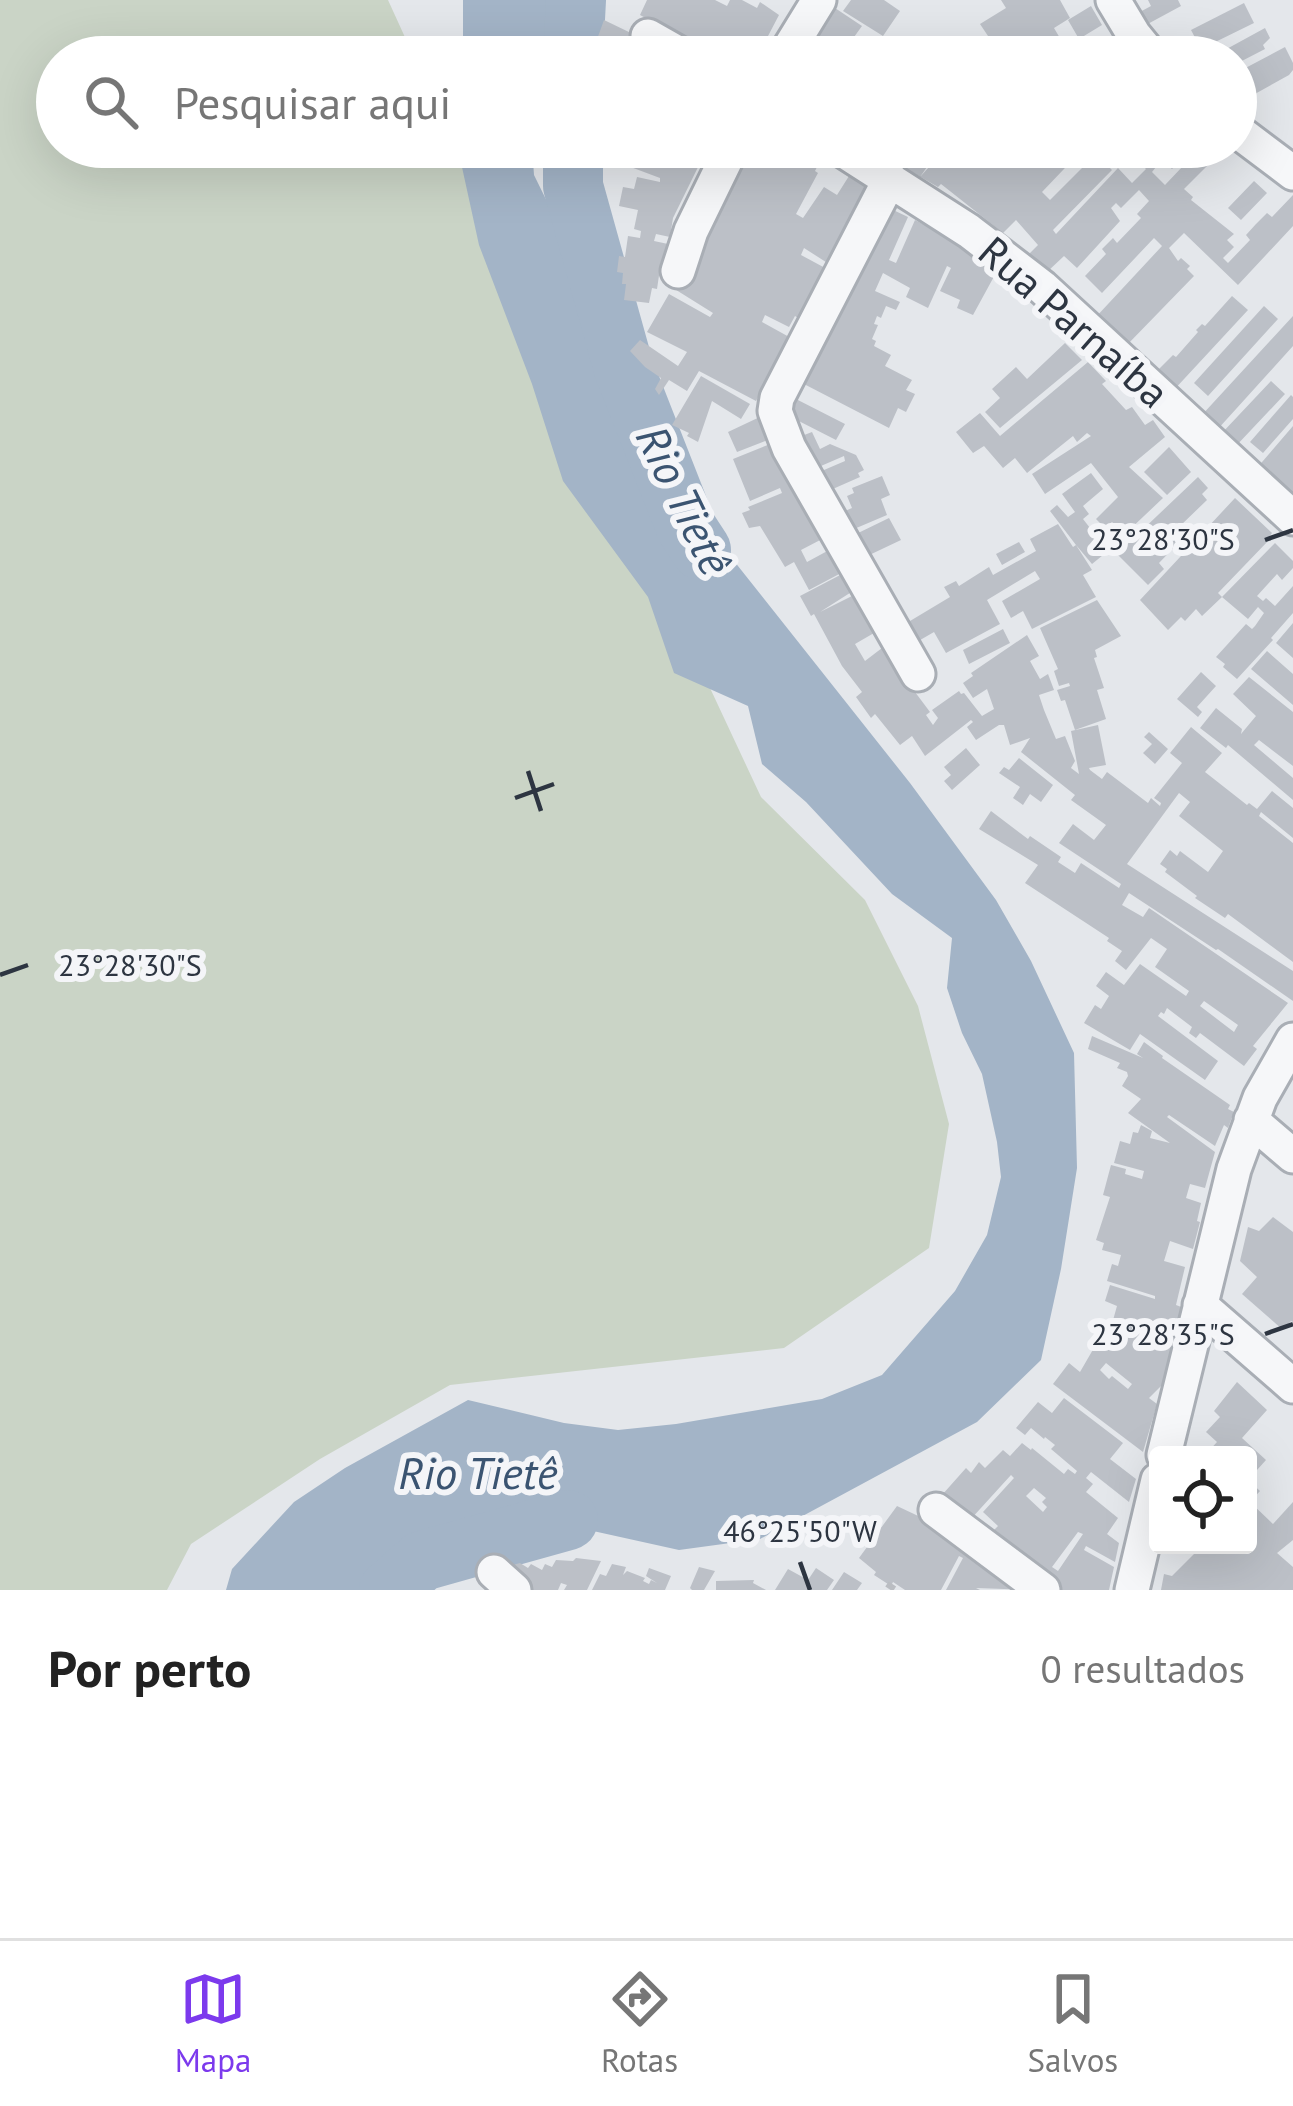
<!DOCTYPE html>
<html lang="pt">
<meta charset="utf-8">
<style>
:root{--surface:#fff;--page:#f6f6f6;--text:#222;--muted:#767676;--line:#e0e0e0;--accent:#7c3aed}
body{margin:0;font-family:"PT Sans",sans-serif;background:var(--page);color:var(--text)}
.controls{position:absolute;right:36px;bottom:36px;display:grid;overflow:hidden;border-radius:12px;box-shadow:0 12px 48px #0002}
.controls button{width:108px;height:108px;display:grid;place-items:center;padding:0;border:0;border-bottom:3px solid var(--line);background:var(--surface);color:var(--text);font:60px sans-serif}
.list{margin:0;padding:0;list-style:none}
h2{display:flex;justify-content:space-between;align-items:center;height:156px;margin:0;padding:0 48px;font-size:51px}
h2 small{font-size:39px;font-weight:400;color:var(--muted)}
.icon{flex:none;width:66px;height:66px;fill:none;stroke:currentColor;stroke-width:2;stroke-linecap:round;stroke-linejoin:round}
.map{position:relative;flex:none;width:1293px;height:1590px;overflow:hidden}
.search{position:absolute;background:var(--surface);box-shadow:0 12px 48px #0002;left:36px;right:36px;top:36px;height:132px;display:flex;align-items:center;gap:30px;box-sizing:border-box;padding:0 42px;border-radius:66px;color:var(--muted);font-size:45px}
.sheet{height:348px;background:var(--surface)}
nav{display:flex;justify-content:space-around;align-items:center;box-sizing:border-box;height:168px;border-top:3px solid var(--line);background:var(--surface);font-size:33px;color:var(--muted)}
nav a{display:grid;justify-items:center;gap:6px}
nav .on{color:var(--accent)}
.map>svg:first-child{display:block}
.green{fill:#cad4c6}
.water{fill:#a3b4c7}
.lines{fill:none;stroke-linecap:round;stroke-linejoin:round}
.river{stroke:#a3b4c7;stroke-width:60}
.building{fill:#bcc0c7;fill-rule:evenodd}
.minor-casing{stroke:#a9aeb5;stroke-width:39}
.path{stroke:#babdc2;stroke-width:6;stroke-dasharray:9 9;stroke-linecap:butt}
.minor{stroke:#f6f7f9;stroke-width:33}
.ticks{fill:none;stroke:#2d3541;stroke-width:4.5}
.labels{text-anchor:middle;stroke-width:12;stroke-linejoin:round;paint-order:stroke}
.street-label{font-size:42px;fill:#2d3541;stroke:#f4f5f8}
.water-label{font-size:45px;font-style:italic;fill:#3b5471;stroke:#f4f5f8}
.ticks-label{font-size:30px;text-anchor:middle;fill:#2d3541;stroke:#f4f5f8;stroke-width:12;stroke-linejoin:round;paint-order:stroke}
</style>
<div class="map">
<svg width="1293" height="1590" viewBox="0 0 1293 1590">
<rect width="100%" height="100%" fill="#e4e7eb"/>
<path class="green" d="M0,0H388L414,57H57V147H457L761,797L865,900L918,1006L949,1124L929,1248L784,1348L450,1385L320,1459L191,1544L167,1590H0Z"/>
<path class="water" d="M463,0H564L546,57H463Z
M461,147H532L534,175L591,291L665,474L910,783L996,900L1031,961L1074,1053L1077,1168L1061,1269L1041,1360L977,1422L760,1539L679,1550L584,1529L489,1542L429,1557L365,1590H226L232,1569L294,1502L345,1468L468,1400L564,1423L618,1430L676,1424L822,1399L882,1375L955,1291L987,1235L1001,1177L997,1142L982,1074L962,1033L947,988L952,938L892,894L806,802L762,764L748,706L674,673L648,597L563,481L532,384L479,245L460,158Z"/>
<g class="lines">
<path class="river" d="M573,57L576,0
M573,147V186L624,369L686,527L701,550
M389,1590L422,1561L568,1520"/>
</g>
<path class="building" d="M647,0H715L727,6L730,0H742L757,8L760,2L779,15L757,57H721L706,50L709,45L692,36L689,41L640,15Z
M851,0H884L900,11L883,36L843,11Z
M1001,0H1060L1070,18L1054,28L1067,50L1056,57H1023L1019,50L1007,57H996L986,41L990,39L980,24L1006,8Z
M1148,0H1178L1181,6L1144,26L1138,13L1151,6Z
M1244,3L1254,23L1201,49L1191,30Z
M829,4L862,26L844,51L852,57H796Z
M1091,6L1102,25L1079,39L1068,20Z
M604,20L631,33L623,45L645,57H601L592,53Z
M1265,28L1270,38L1263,45L1265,49L1236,64V57H1212Z
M1285,47L1293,63V70L1289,75L1244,100L1236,85V73Z
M617,147H687L683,155L701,161L673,218L670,237L656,234L654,241L668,244L664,262H661L657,289L652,288L649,303L624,300L626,284H622L623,273L617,272L619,256L625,257L628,236L640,238L641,231L634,229L638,210L619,206L623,187L634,189L637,177L660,182V178L612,160Z
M743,147H800L821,159L815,171L818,173L796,214L803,218L824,187L837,195L849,176L871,189L829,264L804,248L801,255L827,269L805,312L803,310L798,318L795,316L789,327L765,315L762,322L791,338L756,401L699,371L687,391L669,380L659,395L655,389L661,378L645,367L630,351L640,340L678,366L687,352L647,332L669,294L710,317L713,313L673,288Z
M869,147H941L920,177L947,147H975L973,150L975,152L980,147H1085L1042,192L1050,200L1091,159L1099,166L1103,161L1112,170L1053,230L1056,234L1118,168L1132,183L1146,169L1133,156L1142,147H1193L1172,169L1158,156L1151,163L1156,167L1152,172L1165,185L1201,147H1211L1206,152L1213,160L1184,189L1193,197L1191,200L1234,234L1227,240L1234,247L1223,258L1228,263L1250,240L1246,235L1256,224L1267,213L1272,217L1293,195V226L1238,285L1184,233L1169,248L1178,261L1181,258L1190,266L1187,269L1194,276L1126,346L1095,318L1162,246L1154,238L1102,293L1085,276L1106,254L1102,249L1113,238L1117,243L1141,218L1137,214L1149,201L1139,190L1121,208L1116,203L1111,208L1120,221L1077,268L1064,256L1047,272L1028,255L1038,245L1016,220L1003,233L941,184L938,187Z
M1254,181L1267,193L1241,220L1228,208Z
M889,208L908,217L889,260L896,263L915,220L938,232L979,258L977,261L997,271L973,315L957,308L960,300L940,291L951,268L947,266L928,308L906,297L910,288L883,273L875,291L900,302L896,310L886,306L881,318L877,316L874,324L878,325L872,339L876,341L874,346L891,355L885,366L912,380L906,390L915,394L906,412L898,408L889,428L802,383L813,366L810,364L820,343L825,345L835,323L831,322Z
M1232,296L1248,310L1172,392L1153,375L1173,355L1176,357L1198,332L1196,330L1202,324L1205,326Z
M1264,306L1278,319L1208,396L1194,383Z
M1293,316V346L1217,430L1201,416Z
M1065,343L1082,360L1000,428L985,412L1000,398L992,389L1016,367L1027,379Z
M1088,362L1106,381L1102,384L1126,410L1132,407L1145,425L1153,420L1165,437L1129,467L1163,498L1125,534L1112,522L1105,528L1096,519L1118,497L1091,463L1045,494L1032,474L1091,436L1087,433L1077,442L1073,436L1027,473L1015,458L1003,468L984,446L973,453L956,432L980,413L1000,436Z
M701,376L750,404L741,419L712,401L698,442L687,436L689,433L672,425Z
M1271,381L1285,394L1235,447L1221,434Z
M1291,395L1293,397V419L1263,453L1250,442Z
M794,398L845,424L836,440L787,415Z
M764,415L773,438L737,452L728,432Z
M1293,426V511L1256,469Z
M812,432L820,449L830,444L856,455L864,470L858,473L860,477L826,492L817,473L845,461L844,456L814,469L799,437Z
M775,442L824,538L801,550L807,562L831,549L843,572L809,590L794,562L785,567L760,526L749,528L742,513L750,510L748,507L782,493L780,488L750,501L733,459Z
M1169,447L1191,472L1167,495L1144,472Z
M1091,473L1103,489L1083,506L1089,514L1083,519L1108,551L1092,564L1076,545L1092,570L1083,575L1096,597L1032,629L1023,611L1011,618L1002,601L1040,579L1035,571L987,600L1000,624L946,653L934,632L915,643L905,624L950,597L944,587L956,581L959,586L989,567L993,575L1036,551L1030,539L1058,524L1073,547L1076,545L1050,511L1057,505L1068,517L1075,512L1062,494Z
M882,476L890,495L881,499L887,515L847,532L838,514L852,508L847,496L854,493L852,488Z
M1198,477L1208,488L1202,494L1207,500L1179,527L1186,535L1159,563L1164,569L1148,585L1117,554Z
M1235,498L1272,533L1268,538L1269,540L1218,593L1222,597L1275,543L1293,561V568L1282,580L1277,574L1257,596L1263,601L1266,598L1275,606L1293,586V613L1271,638L1273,640L1237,679L1223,667L1225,664L1216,657L1246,624L1252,629L1255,626L1264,613L1258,607L1248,619L1222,597L1202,616L1196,609L1185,621L1181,617L1168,630L1140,600Z
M889,518L901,540L863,558L852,536Z
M1019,542L1025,552L1002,565L996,554Z
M844,573L853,591L820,612L856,594L874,633L855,644L865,661L882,648L930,712L926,715L933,725L938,718L932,710L959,691L961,694L964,693L982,716L994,709L987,689L973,698L963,683L973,676L971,673L1027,635L1039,656L1030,661L1040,679L1048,674L1054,690L1039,695L1044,710L1056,739L1065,736L1075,761L1071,768L1079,774L1071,731L1098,725L1106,765L1089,768L1090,770L1102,779L1107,772L1148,803L1151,798L1160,806L1161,803L1154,798L1182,763L1170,753L1191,727L1222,753L1205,772L1247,805L1249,803L1257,809L1272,791L1293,808V838L1261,812L1259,816L1293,843V962L1228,914L1225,918L1195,898L1197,896L1165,872L1167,869L1160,864L1170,850L1177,856L1180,851L1208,872L1223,851L1179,816L1190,802L1179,793L1127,864L1293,971V1001L1218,949L1216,950L1129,893L1122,905L1143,917L1149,908L1288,1003L1253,1046L1257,1049L1244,1066L1200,1033L1196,1038L1189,1033L1192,1027L1167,1008L1164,1014L1161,1012L1158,1016L1218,1061L1205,1080L1140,1034L1130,1050L1084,1023L1095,1005L1101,1009L1109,996L1096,986L1106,972L1124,985L1140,964L1186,996L1189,991L1155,967L1167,949L1151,938L1126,970L1115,961L1122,951L1107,941L1109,938L1025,883L1038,865L979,829L991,811L1028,839L1030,836L1061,857L1058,862L1075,873L1081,863L1119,888L1121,884L1059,843L1073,824L1094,840L1106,825L1071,800L1075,795L1021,752L1030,738L1010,745L1004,725H999L976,740L967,727L973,722L971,720L925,756L912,736L900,745L875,714L871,718L856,697L862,692L842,666L814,614L811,616L800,596ZM1204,1001L1238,1025L1234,1032L1200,1006Z
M1097,600L1121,636L1095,650L1097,657L1094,658L1104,688L1097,690L1106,719L1075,730L1065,700L1061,701L1057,690L1070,686L1069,683L1059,686L1054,671L1058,669L1040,628Z
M1293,623V658L1276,643Z
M1003,629L1010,643L969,664L963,650Z
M1267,651L1293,674V705L1251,669Z
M1201,672L1216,686L1197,707L1202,712L1198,717L1177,699Z
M1249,677L1293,712V766L1259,740L1254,745L1293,778V800L1228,745L1226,748L1200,728L1216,708L1242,729L1241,734L1256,716L1233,694Z
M1149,732L1168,749L1155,764L1143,753L1152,744L1144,737Z
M966,748L980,765L952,790L944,781L951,775L944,767Z
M1019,758L1053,785L1041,802L1030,794L1023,805L1013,798L1020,787L999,773L1004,767L1009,770Z
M1092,1036L1143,1058L1137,1054L1144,1042L1163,1056L1162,1058L1230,1105L1228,1109L1234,1112L1228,1128L1224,1125L1215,1146L1169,1115L1167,1117L1215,1152L1205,1188L1190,1184L1186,1198L1201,1203L1197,1221L1200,1222L1193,1249L1170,1241L1164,1261L1185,1267L1176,1305L1184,1308L1164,1383L1149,1398L1157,1404L1143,1452L1053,1384L1069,1363L1080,1372L1102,1334L1108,1338L1117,1306L1105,1301L1110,1285L1155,1299V1296L1107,1281L1112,1264L1118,1266L1121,1255L1102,1250L1104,1243L1096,1240L1110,1197L1103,1195L1111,1165L1126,1169L1125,1174L1142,1179L1144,1171L1114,1163L1120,1141L1130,1144L1133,1132L1138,1133L1141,1125L1152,1131L1150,1138L1170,1143L1128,1113L1141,1099L1122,1086L1128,1076L1127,1072L1117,1068L1120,1063L1088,1049ZM1106,1363L1132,1384L1128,1389L1112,1376L1109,1379L1100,1370Z
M1273,1217L1293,1232V1322L1291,1321L1283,1330L1242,1294L1257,1277L1240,1261L1248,1227L1259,1231Z
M1237,1382L1267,1410L1242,1438L1266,1460L1248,1480V1455H1205L1217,1442L1206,1432L1220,1417L1214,1411Z
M1064,1398L1123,1443L1110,1459L1136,1479L1129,1502L1091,1472L1086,1478L1093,1484L1086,1492L1118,1518L1107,1534L1119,1543L1115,1562L1086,1546L1084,1550L1114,1567L1109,1590H1051L988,1536L998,1526L983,1512L1014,1478L1011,1475L970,1520L942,1495L966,1468L971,1473L979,1462L985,1468L1003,1450L1010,1456L1022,1443L1031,1450L1032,1448L1064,1474L1068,1469L1075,1474L1077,1471L1051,1449L1055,1445L1045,1437L1044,1439L1031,1428L1025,1435L1016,1428L1038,1402L1052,1413ZM1034,1488L1046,1498L1042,1502L1047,1507L1043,1512L1026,1496ZM1078,1532L1083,1534L1058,1571L1052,1567Z
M1248,1480L1260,1491L1250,1502L1273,1524L1293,1502V1540L1277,1553L1293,1567V1590H1161L1164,1574L1172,1576L1198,1550L1192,1545H1248Z
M897,1506L931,1522L1034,1590L976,1588L980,1590H946L963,1558L959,1556L941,1590H905L893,1582L891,1586L874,1575L876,1572L859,1558Z
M576,1558L601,1561L587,1590H564L567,1585L561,1583L558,1590H518L503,1575L513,1565L520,1563L528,1568L531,1564L542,1570L545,1564L552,1567L556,1560L573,1561Z
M612,1564L626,1567L623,1575L627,1571L645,1578L643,1581L649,1584L651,1580L657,1583L646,1576L649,1568L671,1576L665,1590H592L600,1574L606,1576Z
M699,1567L715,1571L704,1590H692L690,1588Z
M816,1568L834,1580L827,1590H775L788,1569L808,1580Z
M844,1572L862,1583L857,1590H832Z
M754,1580L753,1583L766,1590H716V1581Z"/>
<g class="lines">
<defs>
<path id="minor" d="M1113,0L1134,35L1152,57
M648,36L685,57
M784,57L819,0
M1236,130L1293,173
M838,147L969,231L1042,287L1293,518
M890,179L777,398L775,411L789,448L918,674
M678,271L691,231L732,147
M1251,1120L1293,1156
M1200,1305L1293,1386
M1164,1455L1234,1169L1260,1098L1293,1040
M936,1510L1043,1590
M494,1572L514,1590
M1132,1590L1158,1480"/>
</defs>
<use href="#minor" class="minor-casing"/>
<path class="path" d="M887,1584L896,1590"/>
<use href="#minor" class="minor"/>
</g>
<path class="ticks" d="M1265,540L1293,530M528,771L541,811M515,798L554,784M0,975L28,965M1265,1334L1293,1324M800,1562L810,1590"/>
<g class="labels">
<g class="street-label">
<text transform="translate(1074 322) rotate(41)" y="15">Rua Parnaíba</text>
</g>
<g class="water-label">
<text transform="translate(684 500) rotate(64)" y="16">Rio Tietê</text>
<text x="478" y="1489">Rio Tietê</text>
</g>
</g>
<g class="ticks-label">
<text x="1163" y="550">23°28'30"S</text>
<text x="130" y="976">23°28'30"S</text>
<text x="1163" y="1345">23°28'35"S</text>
<text x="800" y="1542">46°25'50"W</text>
</g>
</svg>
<div class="controls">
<button><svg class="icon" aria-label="locate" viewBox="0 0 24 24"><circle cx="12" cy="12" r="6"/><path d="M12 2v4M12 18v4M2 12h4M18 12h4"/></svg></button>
</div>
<div class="search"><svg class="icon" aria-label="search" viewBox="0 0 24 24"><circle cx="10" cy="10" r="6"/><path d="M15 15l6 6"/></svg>Pesquisar aqui</div>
</div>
<section class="sheet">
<h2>Por perto<small>0 resultados</small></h2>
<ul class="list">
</ul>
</section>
<nav>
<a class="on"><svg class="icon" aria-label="map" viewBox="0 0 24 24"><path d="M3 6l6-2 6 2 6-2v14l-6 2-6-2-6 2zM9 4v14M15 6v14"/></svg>Mapa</a>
<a><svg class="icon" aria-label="directions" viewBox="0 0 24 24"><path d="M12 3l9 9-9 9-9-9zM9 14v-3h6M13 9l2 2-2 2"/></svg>Rotas</a>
<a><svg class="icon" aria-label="saved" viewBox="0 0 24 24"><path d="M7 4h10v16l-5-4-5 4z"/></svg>Salvos</a>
</nav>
